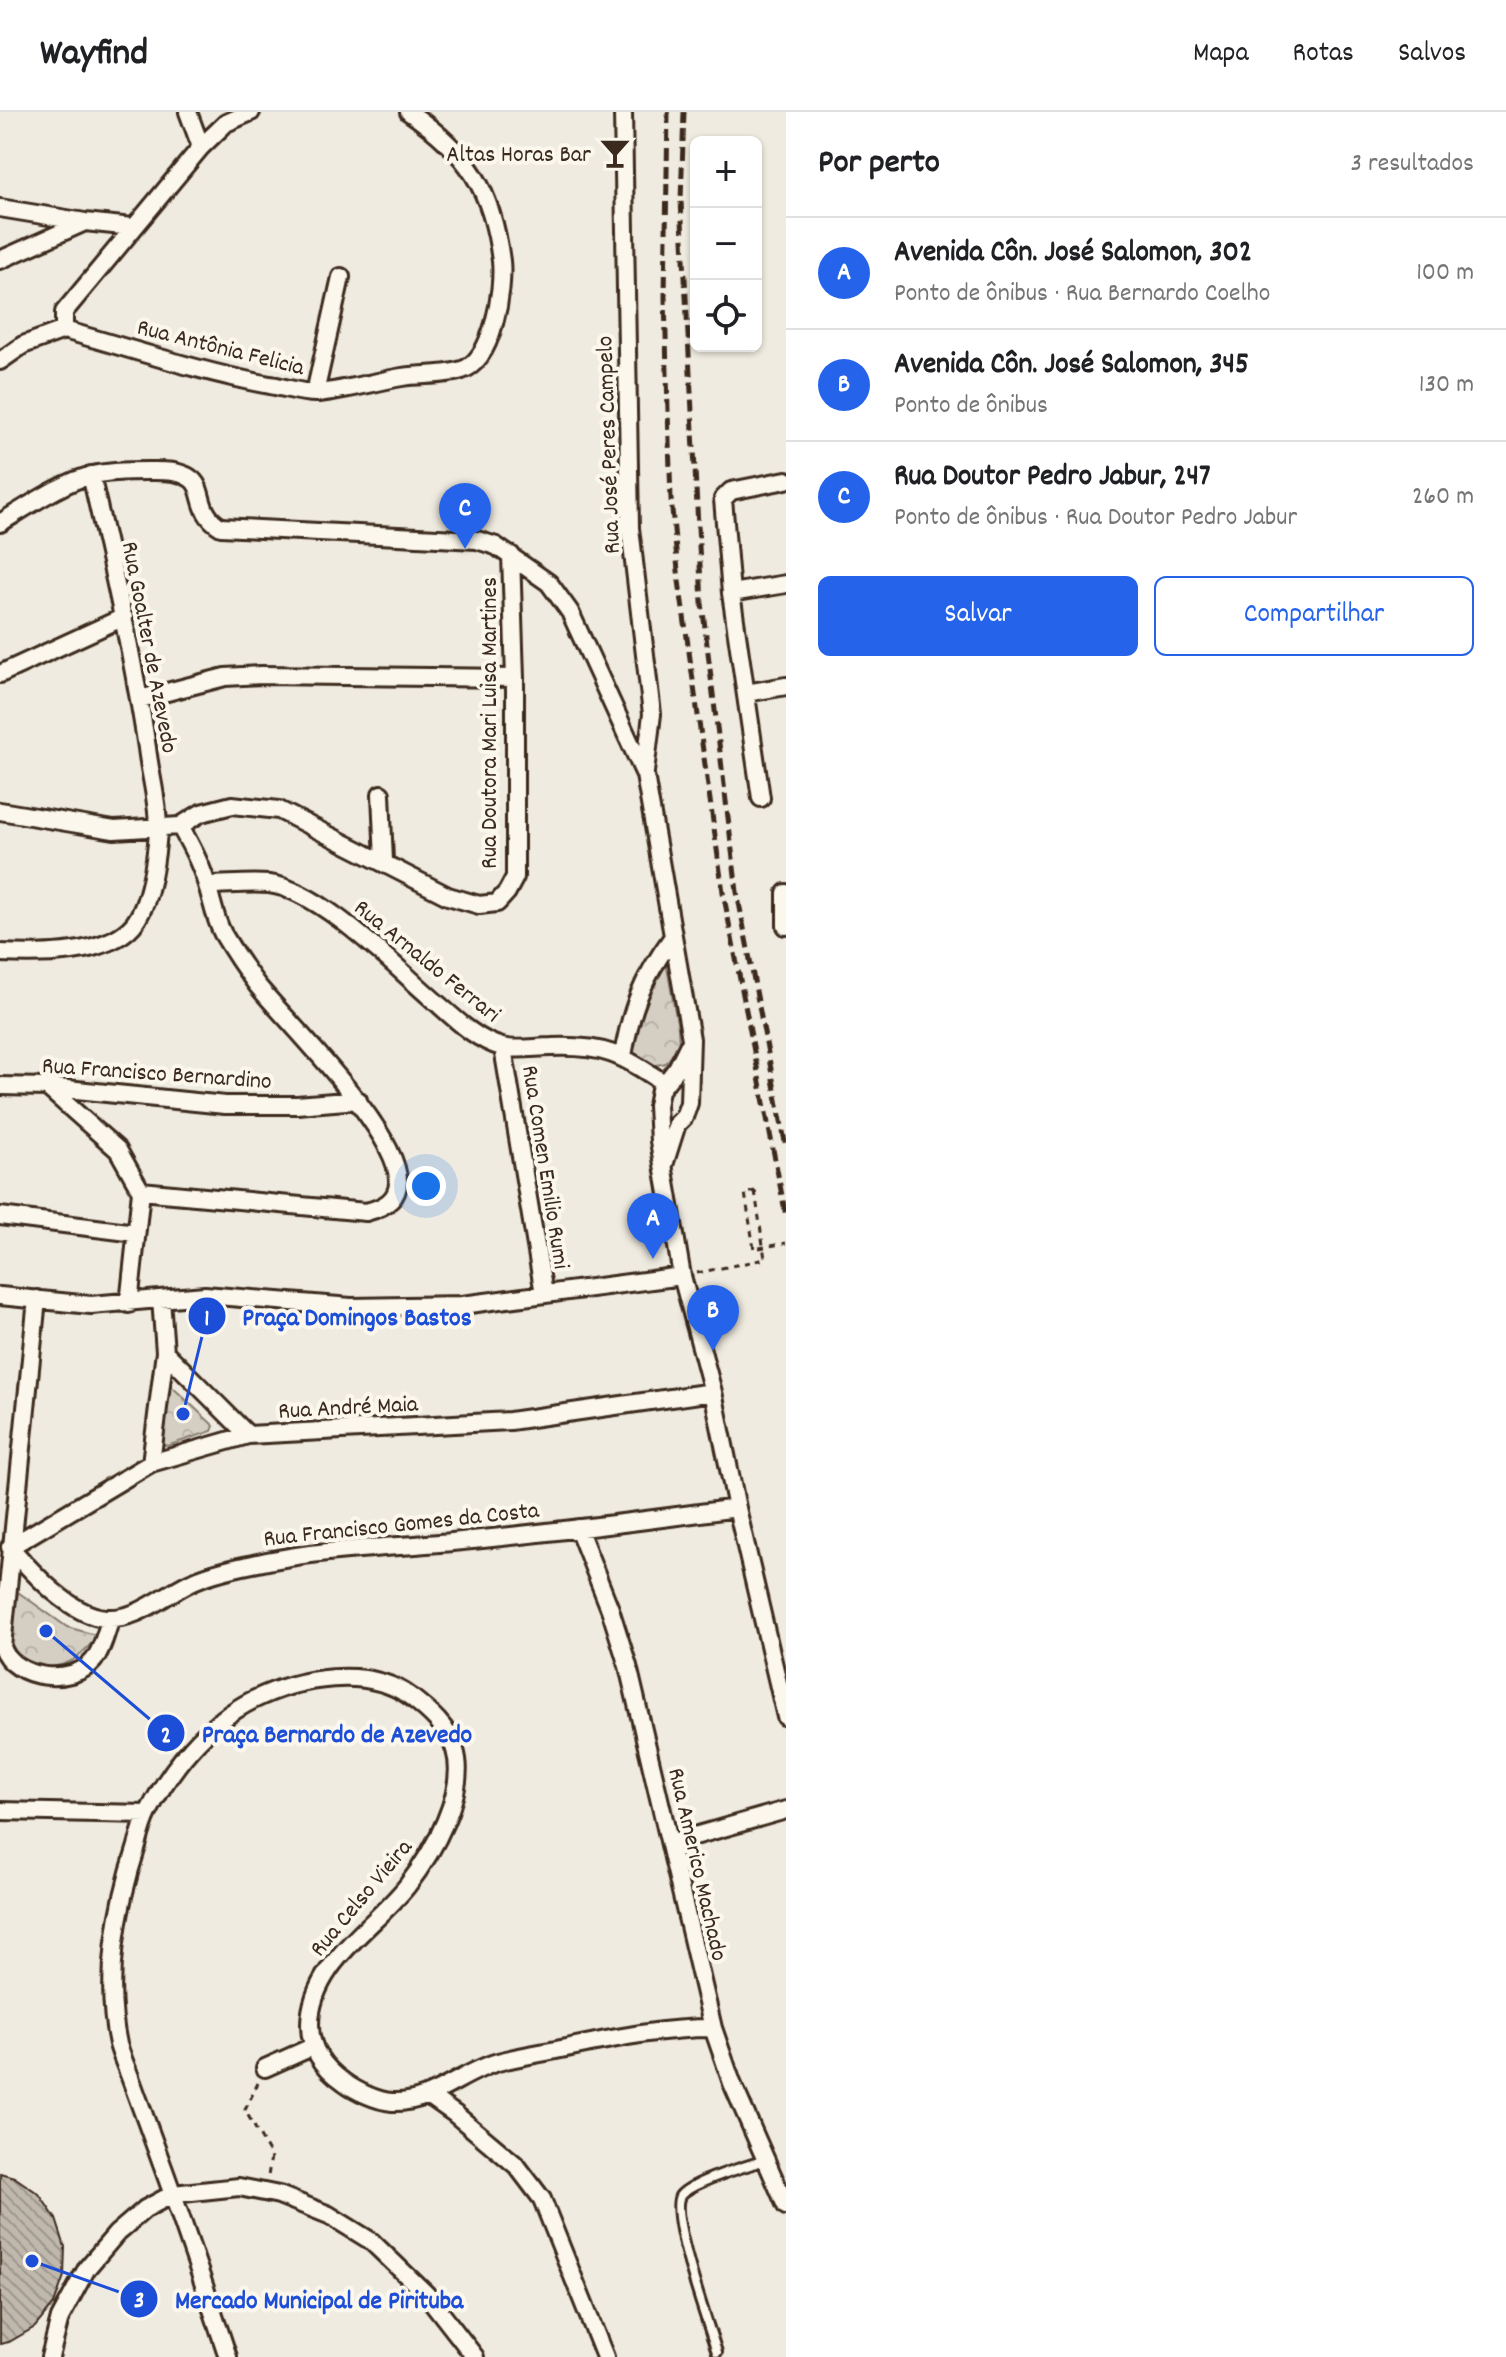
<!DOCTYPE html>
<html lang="pt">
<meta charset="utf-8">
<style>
:root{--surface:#fff;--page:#f2f2f2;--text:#202124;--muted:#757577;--line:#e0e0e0;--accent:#2563eb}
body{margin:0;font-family:Dekko,sans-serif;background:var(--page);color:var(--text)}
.controls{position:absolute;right:24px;top:24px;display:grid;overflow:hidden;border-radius:12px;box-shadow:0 2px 6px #0004}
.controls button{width:72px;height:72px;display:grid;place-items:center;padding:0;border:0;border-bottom:2px solid var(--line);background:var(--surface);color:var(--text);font:40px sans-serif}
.you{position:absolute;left:426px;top:1074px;width:28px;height:28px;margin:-20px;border:6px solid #fff;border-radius:50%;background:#1a73e8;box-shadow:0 0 0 12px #1a73e833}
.badge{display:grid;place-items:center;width:52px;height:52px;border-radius:50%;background:var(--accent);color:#fff;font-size:26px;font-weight:700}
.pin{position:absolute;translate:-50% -66px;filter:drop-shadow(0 2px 4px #0008)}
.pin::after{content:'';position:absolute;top:42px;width:28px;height:24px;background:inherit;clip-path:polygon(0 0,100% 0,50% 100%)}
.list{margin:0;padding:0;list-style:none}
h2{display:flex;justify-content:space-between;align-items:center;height:104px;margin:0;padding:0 32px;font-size:34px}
h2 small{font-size:26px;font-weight:400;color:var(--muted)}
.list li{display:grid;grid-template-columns:52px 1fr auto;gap:24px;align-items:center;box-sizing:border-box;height:112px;padding:0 32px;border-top:2px solid var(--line)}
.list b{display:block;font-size:30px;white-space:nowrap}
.list p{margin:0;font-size:26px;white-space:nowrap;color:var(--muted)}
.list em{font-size:26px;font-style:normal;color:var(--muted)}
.actions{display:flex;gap:16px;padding:24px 32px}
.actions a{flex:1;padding:18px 0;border:2px solid var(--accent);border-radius:12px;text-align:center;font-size:28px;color:var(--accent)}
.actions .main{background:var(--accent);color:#fff}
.icon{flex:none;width:44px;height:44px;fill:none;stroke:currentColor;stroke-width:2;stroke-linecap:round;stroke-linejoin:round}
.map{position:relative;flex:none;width:786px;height:2245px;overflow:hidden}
header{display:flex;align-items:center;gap:48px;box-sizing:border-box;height:112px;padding:0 40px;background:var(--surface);border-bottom:2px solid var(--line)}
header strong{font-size:38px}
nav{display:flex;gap:44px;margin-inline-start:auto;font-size:28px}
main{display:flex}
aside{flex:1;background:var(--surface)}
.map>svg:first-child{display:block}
.forest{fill:url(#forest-crowns);stroke:#887c70;stroke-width:2}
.building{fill:url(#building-back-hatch);stroke:#3b2a1e;stroke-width:2}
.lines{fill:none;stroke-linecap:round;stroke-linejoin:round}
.lane-casing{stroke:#3b2a1e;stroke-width:14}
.street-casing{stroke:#3b2a1e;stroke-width:22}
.path{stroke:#3b2a1e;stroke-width:3;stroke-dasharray:6 6;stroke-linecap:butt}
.lane{stroke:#fbf7ec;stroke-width:8}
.street{stroke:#fbf7ec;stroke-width:16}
.rail{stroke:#3b2a1e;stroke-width:5;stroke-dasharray:12 6;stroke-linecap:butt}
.path-bridge{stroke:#3b2a1e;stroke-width:3;stroke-dasharray:6 6;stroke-linecap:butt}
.labels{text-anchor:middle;stroke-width:8;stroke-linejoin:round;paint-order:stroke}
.poi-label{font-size:24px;fill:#3b2a1e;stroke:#fbf7ec;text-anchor:end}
.street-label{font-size:24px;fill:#3b2a1e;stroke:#fbf7ec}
.leader{fill:none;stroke:#1d4ed8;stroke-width:3}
.callout-dot{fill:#1d4ed8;stroke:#fbf7ec;stroke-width:3}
.mark-label{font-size:24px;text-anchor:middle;font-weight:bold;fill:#fff}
.callout-label{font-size:26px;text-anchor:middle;font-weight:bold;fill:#1d4ed8;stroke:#fbf7ec;stroke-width:8;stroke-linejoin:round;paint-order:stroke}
</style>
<header>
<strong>Wayfind</strong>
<nav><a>Mapa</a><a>Rotas</a><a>Salvos</a></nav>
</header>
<main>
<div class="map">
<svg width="786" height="2245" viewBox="0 0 786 2245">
<defs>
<pattern id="forest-crowns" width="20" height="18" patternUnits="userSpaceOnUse" patternTransform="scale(2)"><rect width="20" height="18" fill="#d5cec3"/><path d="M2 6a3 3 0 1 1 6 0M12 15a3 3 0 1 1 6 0" fill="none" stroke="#b8b1a7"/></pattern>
<pattern id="building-back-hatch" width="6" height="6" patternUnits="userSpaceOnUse" patternTransform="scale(2)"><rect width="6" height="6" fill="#c0b8ad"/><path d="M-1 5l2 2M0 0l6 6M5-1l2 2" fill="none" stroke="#9d968c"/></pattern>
</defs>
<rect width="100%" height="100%" fill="#f0ebe0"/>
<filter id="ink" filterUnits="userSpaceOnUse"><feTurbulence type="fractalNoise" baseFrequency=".0125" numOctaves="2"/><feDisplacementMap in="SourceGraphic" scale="16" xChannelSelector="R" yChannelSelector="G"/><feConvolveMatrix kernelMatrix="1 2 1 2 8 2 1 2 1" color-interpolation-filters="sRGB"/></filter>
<g filter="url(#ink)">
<path class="forest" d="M665,844L678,916L679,934L666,951L652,954L634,943C624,908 649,874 665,844Z
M169,1272L214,1314L212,1319L167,1334L162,1332Z
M18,1480L67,1515L96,1523V1527C89,1534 81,1543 73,1548C52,1560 16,1559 12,1530C10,1514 16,1496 18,1480Z"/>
<path class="building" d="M0,2061L14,2065L39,2082L56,2107L65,2135L64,2164L54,2192L35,2215L9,2230L0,2232Z"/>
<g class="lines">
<defs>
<path id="lane" d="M717,2240C709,2215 669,2103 680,2084C690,2070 747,2054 765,2048"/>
<path id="street" d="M188,0L201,35
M623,0L630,416L652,602L645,660
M0,96L85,110L132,115
M0,148L85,110
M64,218C132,237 200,260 270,273C285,275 303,282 318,281C346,278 374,270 402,265C421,262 444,264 462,258C493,249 504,177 501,149C492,77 468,41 409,0
M0,249L23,233L64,218V200L201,35L226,11L251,0
M315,281L341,165
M0,411C25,396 66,368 93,363C110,359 131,359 148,359C162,359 178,358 190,366C206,376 195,400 221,415L477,428L496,434L549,471L570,500L645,663L691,927L689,991L684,1005L677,1012L664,1053
M731,481L786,472
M0,562L124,505
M746,581L786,574
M140,587L225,565L261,563L515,566
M381,682L384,749
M761,686L731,481L723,387L731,379L786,368
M0,699L114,718L180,714L201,701L232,693L279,698L448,784L479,793L497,791L507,780L515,765V566L511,443
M207,773C227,773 249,770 269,772C321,778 396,856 437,891C455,907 478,929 502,935C516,939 536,935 551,935C605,933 620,942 664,971
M786,781V814
M0,841C38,843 106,844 133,813C150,793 156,746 158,720C159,693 150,663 147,636C133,544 112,453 91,363
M688,934L677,956L660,978L657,994L659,1029L682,1164L713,1280L737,1396L786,1605
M503,936L544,1182
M623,944C631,896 643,866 672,826
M0,974L47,975L225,993H297L358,988
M47,975L118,1038L141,1079L129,1192
M141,1079L366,1100C382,1096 398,1089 398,1070C400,1021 289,912 257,873C245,857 233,839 223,822C214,805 212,787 206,770C200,750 190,732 180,714
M0,1104L136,1121
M0,1184L91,1193L205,1183L351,1195L462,1193L682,1164
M37,1187L2,1535C13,1568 73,1574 94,1548C103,1536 106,1520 111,1506
M165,1240L248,1323
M151,1351L165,1240L161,1187
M578,1416L610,1497L628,1554L713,1916L732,1971L786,2094
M10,1435C32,1460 71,1504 106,1506C138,1508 162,1484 189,1471C207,1462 233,1456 253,1452C318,1437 386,1436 452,1430C547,1421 642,1409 737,1396
M10,1435L151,1351L248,1323L510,1309L713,1280
M0,1699L147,1702
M670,1731L786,1698
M265,1956L312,1935
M428,1983L455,2002L517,2054L542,2087L605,2245
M50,2245L60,2206L87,2156L117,2121L145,2097L173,2082L239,2075L279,2083L329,2103L371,2129L426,2182L475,2245
M228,2245C206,2179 184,2112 160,2047C150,2019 140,1992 130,1965C126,1954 121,1943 118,1932C104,1868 117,1795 137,1734C140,1723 143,1711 148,1701C171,1655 207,1611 253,1588C298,1566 368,1553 411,1585C429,1599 449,1616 455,1638C468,1680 432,1742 407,1774C373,1817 310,1852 310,1913C310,1938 324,1956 344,1970C356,1979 377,1989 392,1990C431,1992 462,1960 498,1950C520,1944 543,1941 566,1936C615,1926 662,1916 713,1916"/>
</defs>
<use href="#lane" class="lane-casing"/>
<use href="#street" class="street-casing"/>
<path class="path" d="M697,1161L765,1147L755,1079
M258,1971L245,1998L271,2044L268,2065"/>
<use href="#lane" class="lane"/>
<use href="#street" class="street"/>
<path class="rail" d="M668,0L665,185L668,299L671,387L679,469L723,780L786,1104
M684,0L681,89L702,491L737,780L786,1035"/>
<path class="path-bridge" d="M755,1079L745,1081L754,1137L786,1131"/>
</g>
</g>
<defs>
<symbol id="bar-bare" viewBox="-9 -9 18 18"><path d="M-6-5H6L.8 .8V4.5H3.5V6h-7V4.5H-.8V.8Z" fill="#3b2a1e" stroke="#fbf7ec" stroke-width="2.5" paint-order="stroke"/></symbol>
</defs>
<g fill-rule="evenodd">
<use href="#bar-bare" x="593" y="19" width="44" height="44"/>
</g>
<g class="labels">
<g class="poi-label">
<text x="591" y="49">Altas Horas Bar</text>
</g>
<g class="street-label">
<text transform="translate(221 234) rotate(14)" y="8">Rua Antônia Felicia</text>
<text transform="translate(607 333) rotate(-92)" y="8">Rua José Peres Campelo</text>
<text transform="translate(151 535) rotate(79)" y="8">Rua Goalter de Azevedo</text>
<text transform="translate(488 611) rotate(-90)" y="8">Rua Doutora Mari Luisa Martines</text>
<text transform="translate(428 848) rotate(39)" y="8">Rua Arnaldo Ferrari</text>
<text transform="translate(157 960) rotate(4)" y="8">Rua Francisco Bernardino</text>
<text transform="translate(547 1055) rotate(81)" y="8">Rua Comen Emilio Rumi</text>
<text transform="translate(348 1294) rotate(-3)" y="8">Rua André Maia</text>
<text transform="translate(401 1411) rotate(-6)" y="8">Rua Francisco Gomes da Costa</text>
<text transform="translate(699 1752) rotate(77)" y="8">Rua Americo Machado</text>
<text transform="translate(360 1785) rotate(-50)" y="8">Rua Celso Vieira</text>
</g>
</g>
<path class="leader" d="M183 1302L207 1204M46 1519L166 1621M32 2149L139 2187"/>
<g class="callout-dot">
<circle cx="183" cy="1302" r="8"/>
<circle cx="46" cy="1519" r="8"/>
<circle cx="32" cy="2149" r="8"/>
<circle cx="207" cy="1204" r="20"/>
<circle cx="166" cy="1621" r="20"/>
<circle cx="139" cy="2187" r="20"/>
</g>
<g class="mark-label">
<text x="207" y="1213">1</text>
<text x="166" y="1630">2</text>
<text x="139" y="2195">3</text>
</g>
<g class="callout-label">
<text x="357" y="1213">Praça Domingos Bastos</text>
<text x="337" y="1630">Praça Bernardo de Azevedo</text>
<text x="319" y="2196">Mercado Municipal de Pirituba</text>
</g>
</svg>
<div class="controls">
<button>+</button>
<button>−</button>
<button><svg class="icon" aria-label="locate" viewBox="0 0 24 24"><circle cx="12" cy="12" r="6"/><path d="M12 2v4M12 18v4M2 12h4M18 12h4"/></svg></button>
</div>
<div class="you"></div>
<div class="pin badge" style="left:653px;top:1147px">A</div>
<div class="pin badge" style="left:713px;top:1239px">B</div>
<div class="pin badge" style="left:465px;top:437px">C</div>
</div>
<aside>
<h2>Por perto<small>3 resultados</small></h2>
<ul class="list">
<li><span class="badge">A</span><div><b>Avenida Côn. José Salomon, 302</b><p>Ponto de ônibus · Rua Bernardo Coelho</p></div><em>100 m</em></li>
<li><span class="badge">B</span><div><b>Avenida Côn. José Salomon, 345</b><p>Ponto de ônibus</p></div><em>130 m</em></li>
<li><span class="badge">C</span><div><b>Rua Doutor Pedro Jabur, 247</b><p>Ponto de ônibus · Rua Doutor Pedro Jabur</p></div><em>260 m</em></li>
</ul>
<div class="actions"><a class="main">Salvar</a><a>Compartilhar</a></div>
</aside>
</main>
